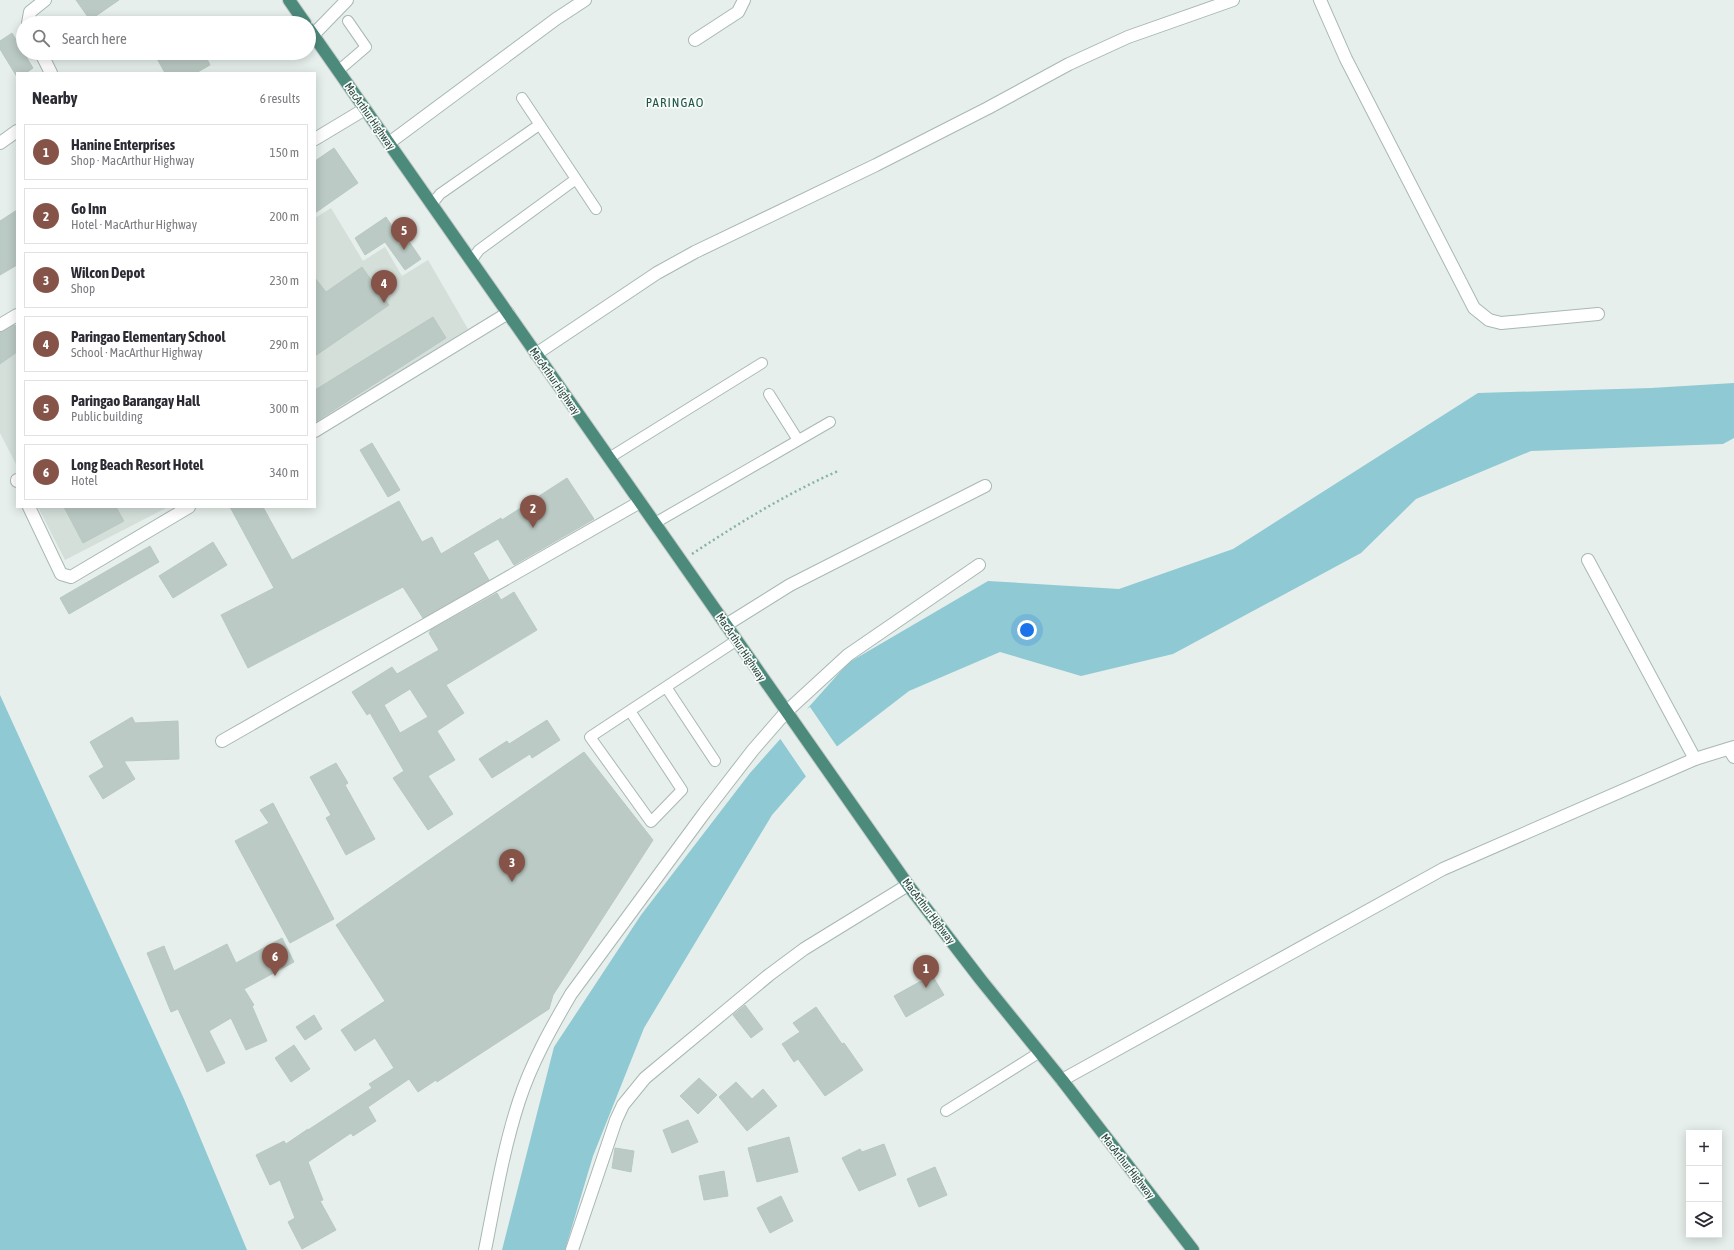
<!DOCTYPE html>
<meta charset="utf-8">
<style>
:root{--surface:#fff;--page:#f2f2f3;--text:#2b2b33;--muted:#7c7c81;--line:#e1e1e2;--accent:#855347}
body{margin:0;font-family:"Asap Condensed",sans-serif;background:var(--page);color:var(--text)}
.controls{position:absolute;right:12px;bottom:12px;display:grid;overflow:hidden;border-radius:0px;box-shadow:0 2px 10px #0003}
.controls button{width:36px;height:36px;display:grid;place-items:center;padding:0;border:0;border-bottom:1px solid var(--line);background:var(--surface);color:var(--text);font:20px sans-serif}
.you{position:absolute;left:1027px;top:630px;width:14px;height:14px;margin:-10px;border:3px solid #fff;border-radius:50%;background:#1a73e8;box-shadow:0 0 0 6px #1a73e833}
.badge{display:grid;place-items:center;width:26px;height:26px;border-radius:50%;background:var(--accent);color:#fff;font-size:13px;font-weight:700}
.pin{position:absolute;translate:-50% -33px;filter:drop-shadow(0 1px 2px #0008)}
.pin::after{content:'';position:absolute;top:21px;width:14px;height:12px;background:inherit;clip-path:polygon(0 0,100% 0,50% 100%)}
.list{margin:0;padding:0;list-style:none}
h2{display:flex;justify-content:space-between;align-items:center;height:52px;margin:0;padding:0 16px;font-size:17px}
h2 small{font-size:13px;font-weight:400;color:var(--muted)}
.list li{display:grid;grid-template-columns:26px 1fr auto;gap:12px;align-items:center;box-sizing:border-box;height:56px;margin:0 8px 8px;padding:0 8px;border:1px solid var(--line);border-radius:0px}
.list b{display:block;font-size:15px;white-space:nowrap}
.list p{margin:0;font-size:13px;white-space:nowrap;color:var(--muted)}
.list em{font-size:13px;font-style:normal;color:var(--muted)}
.icon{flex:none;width:22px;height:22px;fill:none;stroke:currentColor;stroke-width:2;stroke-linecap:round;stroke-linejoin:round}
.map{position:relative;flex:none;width:1734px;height:1250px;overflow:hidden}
.search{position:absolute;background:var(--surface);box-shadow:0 2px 10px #0003;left:16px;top:16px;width:300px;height:44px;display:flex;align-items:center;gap:10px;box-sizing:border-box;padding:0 14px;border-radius:22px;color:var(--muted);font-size:15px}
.panel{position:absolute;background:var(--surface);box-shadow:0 2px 10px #0003;left:16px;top:72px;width:300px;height:436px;border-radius:0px}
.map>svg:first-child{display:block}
.built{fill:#d4dfda}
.water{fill:#8ec9d4}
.pier{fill:#e6efeb}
.building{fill:#bbcac4;stroke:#b8c9c2;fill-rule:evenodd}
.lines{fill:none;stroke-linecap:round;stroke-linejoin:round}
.service-casing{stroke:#a8b8b2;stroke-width:12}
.minor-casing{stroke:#a8b8b2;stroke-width:14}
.tertiary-casing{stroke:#a8b8b2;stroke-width:14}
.trunk-casing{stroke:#c2cac8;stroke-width:14}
.path{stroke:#86b3a5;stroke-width:2.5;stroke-dasharray:2 3;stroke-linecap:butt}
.service{stroke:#fff;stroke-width:10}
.minor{stroke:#fff;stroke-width:12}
.tertiary{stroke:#fff;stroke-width:12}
.trunk{stroke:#4c8a7c;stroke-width:12}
.labels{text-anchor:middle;stroke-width:3.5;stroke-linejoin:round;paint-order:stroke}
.street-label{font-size:11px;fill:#24423a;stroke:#f7fbf9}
.quarter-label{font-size:13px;letter-spacing:1px;fill:#1f5548;stroke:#f7fbf9}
</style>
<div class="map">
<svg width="1734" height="1250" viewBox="0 0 1734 1250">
<rect width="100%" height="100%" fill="#e6efeb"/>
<path class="built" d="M331,208L363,261L385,247L402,276L428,260L468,329L315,425V218Z
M17,328V466L0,433V338Z
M38,507H168L65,560Z"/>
<path class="water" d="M1734,383V438L1723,444L1531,451L1416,499L1361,553L1173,654L1081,676L1000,652L909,691L822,758L772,815L644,1028L593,1156L565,1250H502L554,1047L641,915L750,773L848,663L988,581L1119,589L1233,549L1478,393L1651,388Z
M0,695L184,1099L247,1250H0Z"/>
<path class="pier" d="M810,707L838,748L823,759L807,778L779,737L799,714Z"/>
<path class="building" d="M76,0H119L90,20Z
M12,33L33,68L26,73H17V77L0,49V41Z
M154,53H204L210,65L196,73H165Z
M334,148L358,183L315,213V161Z
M17,210V265L0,275V221Z
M386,217L399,237L404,234L421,259L405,270L385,242L365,255L355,238Z
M362,267L389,305L315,356V278L326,292Z
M433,317L446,338L315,422V390Z
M15,325L17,328V352L0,364V332Z
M372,443L400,490L388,497L360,450Z
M567,478L594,519L514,565L498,539L473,553L489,580L423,618L403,587L248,668L221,615L274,588L230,507H263L292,560L399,501L422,542L432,537L441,554L501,518L502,520Z
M64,507H116L124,521L83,543Z
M213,542L227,565L173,598L159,576Z
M150,546L159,562L69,614L60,598Z
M514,592L537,630L446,685L464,713L437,731L455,760L428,776L453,814L428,830L393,778L404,771L370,713L367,715L352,692L392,667L397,674L439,650L429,633L431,630L497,593L501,600ZM410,689L428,717L400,733L384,705Z
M132,717L135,723L178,721L179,759L124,761L135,779L103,799L89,776L104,767L90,742Z
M547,720L560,740L532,758L530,754L492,778L479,759L507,741L509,744Z
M584,752L653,840L553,995L549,1009L437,1082L436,1080L418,1092L409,1079L368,1107L376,1121L353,1136L351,1133L308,1162L323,1200L320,1201L336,1230L302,1249L288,1222L295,1218L280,1180L270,1185L256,1155L284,1141L286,1144L308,1129V1130L372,1088L369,1084L394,1068L375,1038L355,1051L341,1030L385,1001L336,925Z
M336,763L348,783L345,785L375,839L346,855L326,818L331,815L310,777Z
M273,803L334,919L290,943L235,841L269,823L260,810Z
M282,938L294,962L244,989L254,1005L252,1006L267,1041L246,1050L231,1018L209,1031L225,1063L207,1072L178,1009L171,1012L147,953L164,946L174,971L227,944L236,963Z
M932,975L944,995L906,1017L894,996Z
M745,1005L763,1029L751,1038L733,1015Z
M816,1007L842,1044L844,1043L863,1070L825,1096L798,1059L794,1062L782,1044L800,1032L793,1023Z
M314,1015L322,1029L305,1040L296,1027Z
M294,1045L310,1069L291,1082L275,1058Z
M699,1078L717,1095L698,1114L680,1096Z
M736,1082L752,1099L763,1089L777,1106L747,1131L719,1097Z
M688,1120L698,1142L672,1153L663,1130Z
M789,1137L798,1172L757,1182L748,1148Z
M884,1144L896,1175L859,1191L842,1158L860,1149L862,1152Z
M615,1148L634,1151L631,1172L612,1168Z
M935,1167L947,1195L919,1207L907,1179Z
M724,1171L728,1196L704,1200L699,1176Z
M781,1196L793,1221L770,1233L757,1208Z"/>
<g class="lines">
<defs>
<path id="service" d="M338,71L366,47L348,21
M522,98L596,209
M432,204L440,194L539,125
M471,261L479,250L576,179
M769,394L798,440
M609,458L762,363
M655,523L830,422
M666,687L715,761
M630,711L682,790L651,822L590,737L737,640
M946,1111L1040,1052"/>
<path id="minor" d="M1320,0L1346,59L1474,308L1489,320L1501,323L1598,314
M28,23L30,12L45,0
M313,35L347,0
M695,40L738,12L744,0
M41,53L51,73
M315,139L365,109
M0,143L17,131
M389,143L556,19L585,0
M0,325L17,315
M536,354L657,273L695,252L876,165L988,108L1069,64L1128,37L1233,0
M315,431L508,313
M17,480V481
M29,507L61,574L71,577L189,507
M1588,560L1695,759
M726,625L790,585L985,486
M222,741L640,502
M1729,749L1734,757
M485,1250C495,1200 503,1150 519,1101C531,1064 551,1028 571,994L705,812L753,750L786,712L848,655L979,565
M572,1250L616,1120L623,1105L645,1078L769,975L804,949L908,885"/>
<path id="tertiary" d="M1062,1080L1443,869L1695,759L1734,747"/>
<path id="trunk" d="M289,0L305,23
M309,29L908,885L981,980L1062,1080L1193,1250"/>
</defs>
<use href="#service" class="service-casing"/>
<use href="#minor" class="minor-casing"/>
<use href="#tertiary" class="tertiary-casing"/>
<use href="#trunk" class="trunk-casing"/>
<path class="path" d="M692,554C739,523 786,494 838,471"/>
<use href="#service" class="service"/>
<use href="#minor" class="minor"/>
<use href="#tertiary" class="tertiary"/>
<use href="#trunk" class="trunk"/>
</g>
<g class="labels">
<g class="street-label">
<text transform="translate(370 116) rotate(55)" y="4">MacArthur Highway</text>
<text transform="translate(555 381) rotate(55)" y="4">MacArthur Highway</text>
<text transform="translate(741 647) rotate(56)" y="4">MacArthur Highway</text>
<text transform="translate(929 911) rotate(53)" y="4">MacArthur Highway</text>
<text transform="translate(1128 1166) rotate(52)" y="4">MacArthur Highway</text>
</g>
<g class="quarter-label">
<text x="675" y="107">PARINGAO</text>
</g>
</g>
</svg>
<div class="controls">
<button>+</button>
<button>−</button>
<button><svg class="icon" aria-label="layers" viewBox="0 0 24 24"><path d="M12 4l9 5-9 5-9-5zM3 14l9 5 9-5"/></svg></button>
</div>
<div class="you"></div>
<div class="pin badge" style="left:926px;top:988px">1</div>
<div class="pin badge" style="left:533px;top:528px">2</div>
<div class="pin badge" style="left:512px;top:882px">3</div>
<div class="pin badge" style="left:384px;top:303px">4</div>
<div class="pin badge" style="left:404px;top:250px">5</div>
<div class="pin badge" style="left:275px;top:976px">6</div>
<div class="search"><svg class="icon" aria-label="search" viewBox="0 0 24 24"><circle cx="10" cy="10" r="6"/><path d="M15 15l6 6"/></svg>Search here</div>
<section class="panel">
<h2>Nearby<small>6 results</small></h2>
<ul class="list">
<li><span class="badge">1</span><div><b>Hanine Enterprises</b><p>Shop · MacArthur Highway</p></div><em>150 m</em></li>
<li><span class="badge">2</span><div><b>Go Inn</b><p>Hotel · MacArthur Highway</p></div><em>200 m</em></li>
<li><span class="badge">3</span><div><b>Wilcon Depot</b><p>Shop</p></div><em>230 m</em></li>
<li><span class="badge">4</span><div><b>Paringao Elementary School</b><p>School · MacArthur Highway</p></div><em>290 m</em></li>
<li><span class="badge">5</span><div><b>Paringao Barangay Hall</b><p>Public building</p></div><em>300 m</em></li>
<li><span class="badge">6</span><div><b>Long Beach Resort Hotel</b><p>Hotel</p></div><em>340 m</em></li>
</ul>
</section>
</div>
